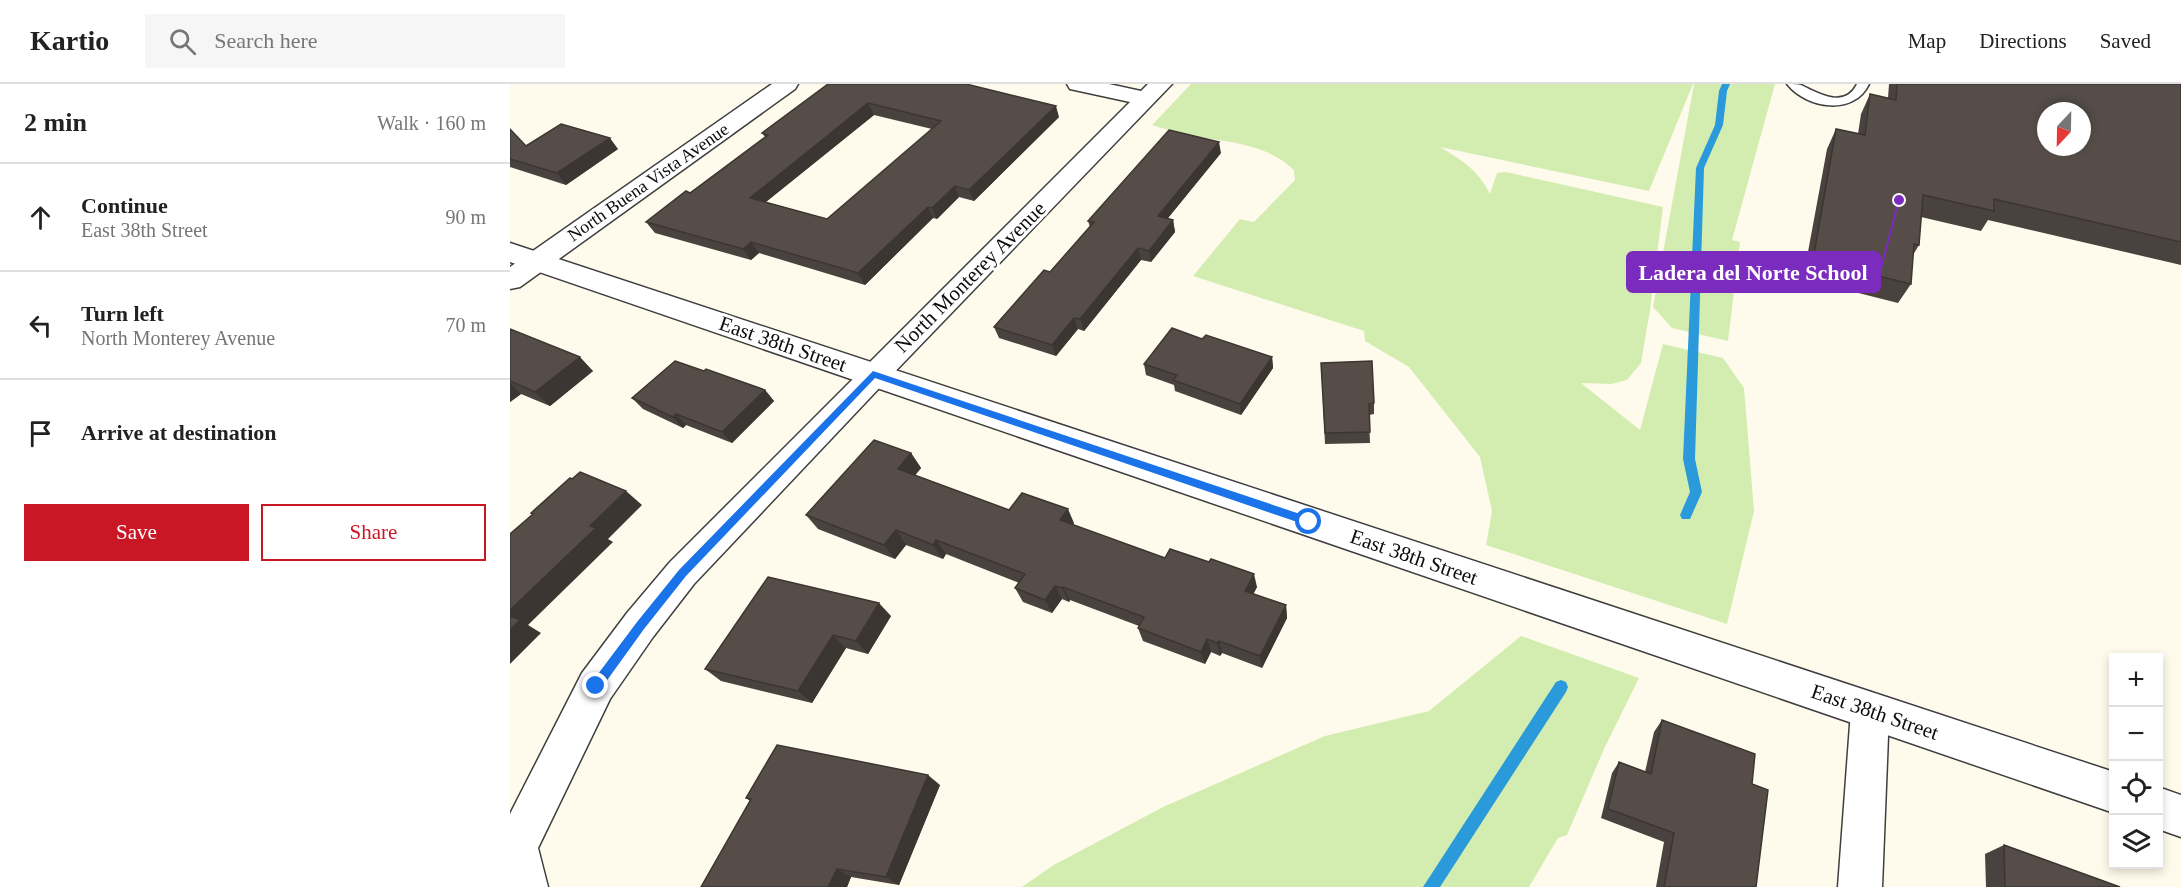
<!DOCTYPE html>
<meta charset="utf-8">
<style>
:root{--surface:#fff;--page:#f6f6f6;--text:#222;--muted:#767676;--line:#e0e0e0;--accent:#ca1726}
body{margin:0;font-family:"Times New Roman",serif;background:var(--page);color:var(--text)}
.controls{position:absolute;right:18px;bottom:18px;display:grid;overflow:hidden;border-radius:0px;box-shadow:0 3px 9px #0003}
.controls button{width:54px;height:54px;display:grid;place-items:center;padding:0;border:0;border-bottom:2px solid var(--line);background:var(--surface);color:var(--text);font:30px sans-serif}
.compass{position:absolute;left:1527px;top:18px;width:54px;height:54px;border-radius:50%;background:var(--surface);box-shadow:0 3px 9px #0003;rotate:202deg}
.stop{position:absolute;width:18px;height:18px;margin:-14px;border:4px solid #1a73e8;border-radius:50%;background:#fff}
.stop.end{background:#1a73e8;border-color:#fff;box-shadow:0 2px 6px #0008}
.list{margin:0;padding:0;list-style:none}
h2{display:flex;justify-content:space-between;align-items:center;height:78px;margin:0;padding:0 24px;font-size:26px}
h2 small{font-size:20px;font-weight:400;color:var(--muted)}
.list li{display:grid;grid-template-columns:39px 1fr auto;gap:18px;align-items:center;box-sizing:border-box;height:108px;padding:0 24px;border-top:2px solid var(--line)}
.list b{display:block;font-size:22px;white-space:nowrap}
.list p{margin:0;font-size:20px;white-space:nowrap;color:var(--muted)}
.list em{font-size:20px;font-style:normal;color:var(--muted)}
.actions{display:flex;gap:12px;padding:18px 24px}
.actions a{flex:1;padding:14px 0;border:2px solid var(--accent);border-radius:0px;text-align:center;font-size:21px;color:var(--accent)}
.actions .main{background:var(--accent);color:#fff}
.icon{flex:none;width:33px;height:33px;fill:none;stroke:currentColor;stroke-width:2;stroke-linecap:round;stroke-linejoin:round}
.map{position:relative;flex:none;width:1671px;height:803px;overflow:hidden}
header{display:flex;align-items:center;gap:36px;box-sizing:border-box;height:84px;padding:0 30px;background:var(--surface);border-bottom:2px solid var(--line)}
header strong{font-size:28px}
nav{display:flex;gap:33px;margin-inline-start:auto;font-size:21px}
.search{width:420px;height:54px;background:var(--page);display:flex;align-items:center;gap:15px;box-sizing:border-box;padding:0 21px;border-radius:0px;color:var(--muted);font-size:22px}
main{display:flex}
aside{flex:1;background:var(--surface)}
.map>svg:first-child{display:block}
.green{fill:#d3edb1}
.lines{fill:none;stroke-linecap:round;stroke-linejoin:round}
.stream{fill:#2a9ada;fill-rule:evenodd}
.service-casing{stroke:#3f3f3f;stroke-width:3}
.minor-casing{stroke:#3f3f3f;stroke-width:3}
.tertiary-casing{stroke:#3f3f3f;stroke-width:3}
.service{fill:#fff;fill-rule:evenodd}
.minor{fill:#fff;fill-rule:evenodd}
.tertiary{fill:#fff;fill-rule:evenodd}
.wall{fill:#4a423e;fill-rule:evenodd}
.shaded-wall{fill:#3c3632}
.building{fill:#564d48;stroke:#3c3632;stroke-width:1.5;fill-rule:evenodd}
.route{fill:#1a73e8}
.labels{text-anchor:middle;stroke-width:6;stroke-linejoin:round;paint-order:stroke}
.far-street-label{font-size:18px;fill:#0c0c0c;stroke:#fff}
.street-label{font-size:21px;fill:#0c0c0c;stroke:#fff}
.leader{fill:none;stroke:#7b2cbf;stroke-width:2}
.callout-dot{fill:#7b2cbf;stroke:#fff;stroke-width:2}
.callout{fill:#7b2cbf;stroke:#7b2cbf;stroke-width:2}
.callout-label{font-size:22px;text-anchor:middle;font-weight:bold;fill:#fff}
</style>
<header>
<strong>Kartio</strong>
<div class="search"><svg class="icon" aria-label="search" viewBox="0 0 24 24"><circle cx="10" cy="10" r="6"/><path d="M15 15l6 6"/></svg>Search here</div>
<nav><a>Map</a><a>Directions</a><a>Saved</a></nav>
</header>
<main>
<aside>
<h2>2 min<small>Walk · 160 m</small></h2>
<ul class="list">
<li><svg class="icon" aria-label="ahead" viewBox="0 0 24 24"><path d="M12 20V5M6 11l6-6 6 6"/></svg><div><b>Continue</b><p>East 38th Street</p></div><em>90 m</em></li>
<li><svg class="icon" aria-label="left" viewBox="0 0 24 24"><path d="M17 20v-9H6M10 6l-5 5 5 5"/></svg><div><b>Turn left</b><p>North Monterey Avenue</p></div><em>70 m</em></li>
<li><svg class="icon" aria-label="arrive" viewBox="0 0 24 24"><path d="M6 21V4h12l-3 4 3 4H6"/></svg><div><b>Arrive at destination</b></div></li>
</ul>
<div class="actions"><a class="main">Save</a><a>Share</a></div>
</aside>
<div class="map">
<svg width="1671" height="803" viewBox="0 0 1671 803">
<rect width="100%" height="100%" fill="#fffbec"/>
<path class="green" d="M681,0H1183L1139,107L930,63C952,76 969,87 980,110L987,89L996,88L1153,123L1140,226L1131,279L1117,296L1101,300L1071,299L1130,346L1153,260L1213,274L1234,304L1244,427L1217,540L976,461L982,427L970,373L899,283L855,257L854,247L683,192L730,135L744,138L785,96L784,86C757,60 719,58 683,52C669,49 655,45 642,41Z
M1184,0H1265L1222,156L1230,158L1218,257L1162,244L1143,223Z
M1011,552L1129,594L1094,665L1057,751L1048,754L1019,803H512L542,782L653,723L815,652L919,627Z"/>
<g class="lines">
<path class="stream" d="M1212,0H1220L1217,7L1213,41L1194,84L1185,375L1192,408L1180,435H1172L1170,431L1180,408L1173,375L1186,84L1205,41L1209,7Z
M1051,596L1056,598L1058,603L1056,608L930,803H913L1046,598Z"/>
<defs>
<path id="service" d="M1277,0C1282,0 1288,0 1291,1C1309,10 1335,25 1347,0H1359C1344,32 1297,25 1277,0Z"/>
<path id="minor" d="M262,0H288L285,5L10,203L0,205V183Z
M557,0H599L631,7L638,0H662L374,299L184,500L143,553L100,615L28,764L38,803H0V730L72,589L117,529L160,478L620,18L560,5Z
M1360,608L1374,614L1379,627L1372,803H1328L1341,627L1346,614Z"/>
<path id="tertiary" d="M0,159L1604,688V729L0,178Z
M1648,703L1671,711V753L1648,745Z"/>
</defs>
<use href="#service" class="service-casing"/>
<use href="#minor" class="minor-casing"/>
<use href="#tertiary" class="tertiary-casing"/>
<use href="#service" class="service"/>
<use href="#minor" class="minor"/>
<use href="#tertiary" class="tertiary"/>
</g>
<path class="wall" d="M318,0L549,33L464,117L449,113L427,135L423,134L355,201L249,169L241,176L145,149L136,138L180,109L255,53L252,49ZM364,31L422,45L317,135L256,118Z
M1379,0H1671V181L1478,136L1471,147L1411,133L1409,161L1403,171L1401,200L1388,219L1293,195L1317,65L1326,45L1348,50L1351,30L1360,10L1378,14Z
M0,45L16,62L108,65L56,101L0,83Z
M711,69L657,135L663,136L665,148L641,178L631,176L574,247L568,245L546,272L489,254L484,243L540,188L580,143L578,137Z
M0,245L83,287L40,322L11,310L0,318Z
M692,255L762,273L763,284L731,331L665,307L664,301L636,291L634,280Z
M811,279L864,319V330L859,331L860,359L815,360Z
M194,287L255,306L264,317L222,359L176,341L173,344L133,325L122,314Z
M401,369L411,384L405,391L499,426L564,439L563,441L655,474L747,503L743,510L776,521L777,534L752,584L712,569L710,572L701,568L695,580L633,557L628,544L629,542L560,516L559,518L552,515L542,529L513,518L505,504L509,499L436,470L433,475L396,461L385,475L308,445L296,431Z
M381,532L358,570L336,564L302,619L211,597L195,585Z
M1152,636L1242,700L1246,803H1146L1154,758L1091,734L1102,689L1109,678L1135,688L1144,648Z
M430,701L389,801L341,793L337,803L240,717L236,714Z
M1494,761L1610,803H1476L1475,770Z"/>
<path class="shaded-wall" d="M358,19L364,31L247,125L240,114Z
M546,22L549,33L464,117L459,106Z
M100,54L108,65L56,101L47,89Z
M709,58L711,69L650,144L648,132Z
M445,102L449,113L427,135L422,124Z
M418,123L423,134L355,201L348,189Z
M663,136L665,148L641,178L639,167Z
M241,158L249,169L241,176L233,165Z
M628,164L631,176L574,247L570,235Z
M564,234L568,245L546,272L542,261Z
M70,273L83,287L40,322L25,308Z
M762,273L763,284L731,331L730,320Z
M0,299L11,310L0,318Z
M255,306L264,317L222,359L212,348Z
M166,330L176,341L173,344L163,333Z
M401,369L411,384L398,400L388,385Z
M116,407L132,421L98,455L103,458L18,541L31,549L0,580V526L80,442Z
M558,425L564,439L556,451L550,436Z
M386,446L396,461L385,475L374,461Z
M426,456L436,470L433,475L423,461Z
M744,490L747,503L738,520L735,507Z
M545,502L552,515L542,529L535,516Z
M553,503L560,516L559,518L552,504Z
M369,519L381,532L358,570L346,557Z
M776,521L777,534L752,584L750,572Z
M323,551L336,564L302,619L288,607Z
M697,555L701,568L695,580L691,568Z
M709,557L712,569L710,572L707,559Z
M418,691L430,701L389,801L376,793Z
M327,785L341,793L337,803H318Z"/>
<path class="building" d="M318,0H456L546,22L459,106L445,102L422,124L418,123L348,189L241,158L233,165L136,138L176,107L180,109L258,51L252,49ZM358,19L431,37L317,135L240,114Z
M1387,0H1671V158L1484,115V127L1413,111L1409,161L1404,160L1401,200L1303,176L1326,45L1355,51L1360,10L1386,16ZM1536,27H1572V63H1536Z
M51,40L100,54L47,89L0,75V45L16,62Z
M659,46L709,58L648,132L663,136L639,167L628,164L570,235L564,234L542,261L484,243L534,186L540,188L584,138L578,137Z
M662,244L692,255L696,251L762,273L730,320L663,296L667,291L634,280Z
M0,245L70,273L25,308L0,297Z
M165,277L194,287L196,285L255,306L212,348L166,330L163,333L122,314Z
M862,277L864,319L859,320L860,348L815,349L811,279Z
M364,356L401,369L388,385L499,426L512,409L558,425L550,436L655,474L660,465L699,478L701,475L744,490L735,507L776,521L750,572L709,557L707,559L697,555L691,568L628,544L634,533L553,503L552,504L545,502L535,516L505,504L515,490L426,456L423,461L386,446L374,461L296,431Z
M70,388L116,407L80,442L86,444L0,526V450L23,430L21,429L60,394L62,395Z
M258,493L369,519L346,557L323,551L288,607L195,585Z
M0,532L10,536L0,546Z
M1152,636L1245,670L1242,700L1258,706L1246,803H1154L1164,749L1098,725L1109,678L1141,690Z
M267,661L418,691L376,793L327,785L318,803H191L241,715L236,714Z
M1494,761L1610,803H1495Z"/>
<path class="route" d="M363,287L799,433L804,438L799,442L365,294L176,492L134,545L90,606H82V598L127,538L169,486Z"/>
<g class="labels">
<g class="far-street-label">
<text transform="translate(138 98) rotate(-35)" y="6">North Buena Vista Avenue</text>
</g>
<g class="street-label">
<text transform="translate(460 193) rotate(-45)" y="7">North Monterey Avenue</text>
<text transform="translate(273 260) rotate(19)" y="7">East 38th Street</text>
<text transform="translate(904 473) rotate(19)" y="7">East 38th Street</text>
<text transform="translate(1365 628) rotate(19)" y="7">East 38th Street</text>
</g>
</g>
<path class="leader" d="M1389 116L1370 188"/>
<circle class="callout-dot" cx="1389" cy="116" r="6"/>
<rect class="callout" x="1117" y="168" width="253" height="40" rx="6"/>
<g class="callout-label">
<text x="1243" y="196">Ladera del Norte School</text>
</g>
</svg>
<div class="controls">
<button>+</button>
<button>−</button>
<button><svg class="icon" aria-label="locate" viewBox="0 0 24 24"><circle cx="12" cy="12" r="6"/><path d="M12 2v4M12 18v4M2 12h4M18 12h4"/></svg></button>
<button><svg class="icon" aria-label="layers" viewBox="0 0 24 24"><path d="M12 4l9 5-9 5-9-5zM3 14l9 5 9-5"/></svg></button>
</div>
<svg class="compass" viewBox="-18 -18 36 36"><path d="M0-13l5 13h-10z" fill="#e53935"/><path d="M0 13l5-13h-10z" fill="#767676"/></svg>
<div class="stop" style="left:799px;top:438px"></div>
<div class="stop end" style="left:86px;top:602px"></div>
</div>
</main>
